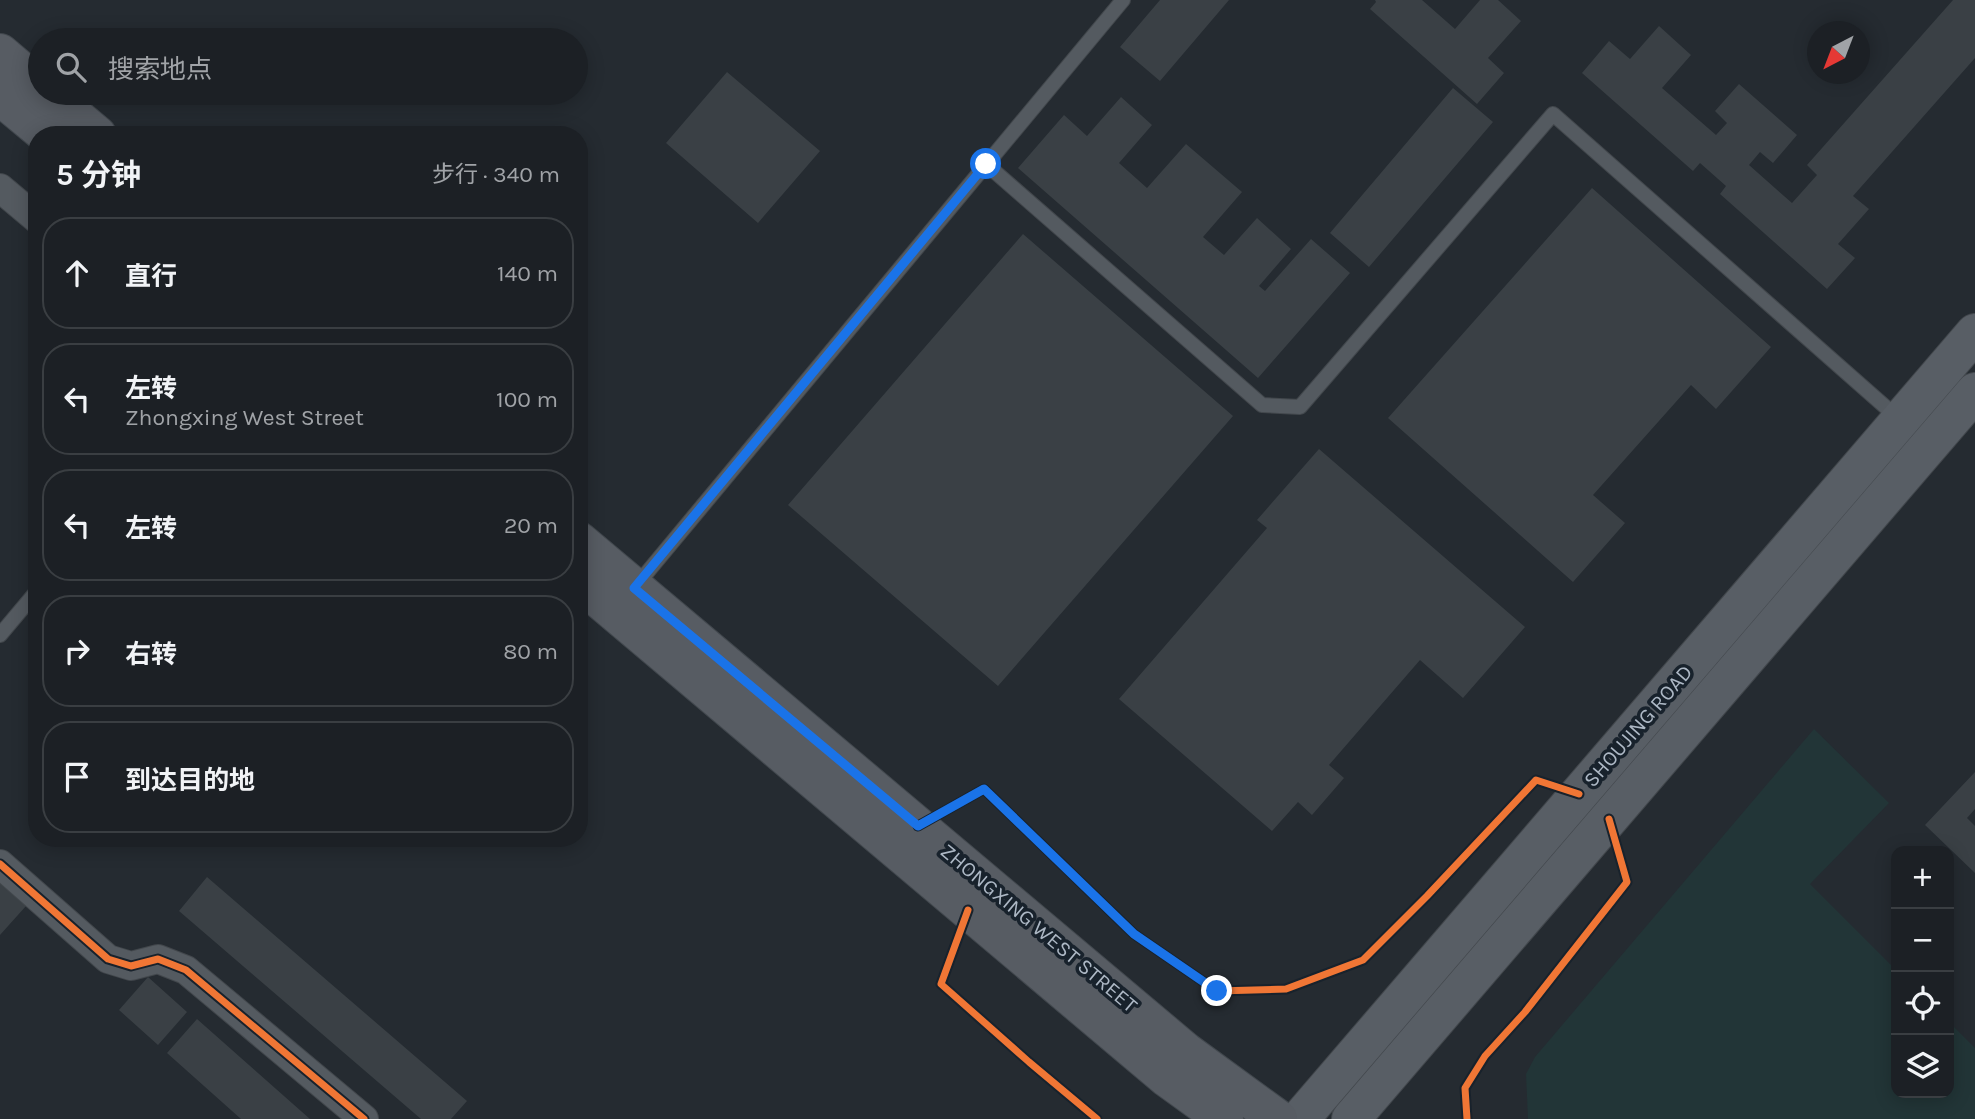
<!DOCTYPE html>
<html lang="zh">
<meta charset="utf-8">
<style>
:root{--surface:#1c2025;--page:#292d32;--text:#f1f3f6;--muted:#a0a3a7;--line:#3a3e42}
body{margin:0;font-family:Karla,"Noto Sans SC",sans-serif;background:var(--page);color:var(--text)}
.controls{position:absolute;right:21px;bottom:21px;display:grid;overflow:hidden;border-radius:14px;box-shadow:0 4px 18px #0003}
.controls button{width:63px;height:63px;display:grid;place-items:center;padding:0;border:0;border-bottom:2px solid var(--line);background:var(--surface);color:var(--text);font:35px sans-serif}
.compass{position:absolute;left:1807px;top:21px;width:63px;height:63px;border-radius:50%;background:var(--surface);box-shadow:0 4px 18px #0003;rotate:222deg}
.stop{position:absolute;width:21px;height:21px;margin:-16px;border:5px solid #1a73e8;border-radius:50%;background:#fff}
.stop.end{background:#1a73e8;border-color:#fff;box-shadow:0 2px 7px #0008}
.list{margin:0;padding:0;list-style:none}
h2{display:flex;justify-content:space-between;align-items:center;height:91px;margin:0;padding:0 28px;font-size:30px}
h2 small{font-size:23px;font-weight:400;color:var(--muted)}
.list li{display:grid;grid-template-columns:46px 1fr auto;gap:21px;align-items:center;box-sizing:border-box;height:112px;margin:0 14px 14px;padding:0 14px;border:2px solid var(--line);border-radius:28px}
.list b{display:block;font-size:26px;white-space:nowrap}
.list p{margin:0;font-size:23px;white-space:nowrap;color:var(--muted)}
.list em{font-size:23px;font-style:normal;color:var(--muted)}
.icon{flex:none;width:38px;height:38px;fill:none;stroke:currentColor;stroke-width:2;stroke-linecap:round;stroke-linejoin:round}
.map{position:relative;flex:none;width:1975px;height:1119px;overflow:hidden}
.search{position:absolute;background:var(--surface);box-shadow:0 4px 18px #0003;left:28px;top:28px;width:560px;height:77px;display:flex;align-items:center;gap:18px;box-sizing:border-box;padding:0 24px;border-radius:38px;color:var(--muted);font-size:26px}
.panel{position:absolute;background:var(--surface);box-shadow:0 4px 18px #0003;left:28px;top:126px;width:560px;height:721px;border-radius:28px}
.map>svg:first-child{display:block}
.green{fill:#223537}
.building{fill:#3a4045}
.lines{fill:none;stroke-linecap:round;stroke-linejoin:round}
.service-casing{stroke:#42474c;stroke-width:16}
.minor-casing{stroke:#42474c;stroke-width:30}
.secondary-casing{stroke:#42474c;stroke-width:40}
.primary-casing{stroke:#42484e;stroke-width:40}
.service{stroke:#545a60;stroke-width:14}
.minor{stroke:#545a60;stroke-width:28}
.secondary{stroke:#585e65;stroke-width:38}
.primary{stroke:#575c63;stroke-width:38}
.cycleway-casing{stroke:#18222c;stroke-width:11}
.cycleway{stroke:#f07635;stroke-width:7}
.route{stroke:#1a73e8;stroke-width:9}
.labels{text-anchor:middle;stroke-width:7;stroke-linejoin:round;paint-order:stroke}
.street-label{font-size:21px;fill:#adb8c5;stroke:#18222c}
</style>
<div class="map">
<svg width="1975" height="1119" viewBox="0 0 1975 1119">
<rect width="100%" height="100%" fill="#252b31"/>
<path class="green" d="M1814,729L1889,803L1810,884L1896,970V1093H1949V1022L1975,1048V1119H1528L1526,1074L1535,1057Z"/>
<path class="building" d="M1160,0H1229L1160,81L1120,47Z
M1375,0H1422L1455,29L1480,0H1498L1521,21L1488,58L1504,73L1477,104L1370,9L1376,2Z
M1953,0H1975V58L1853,196L1869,209L1838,244L1855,258L1827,289L1720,194L1726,186L1700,163L1693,171L1582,73L1609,41L1630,59L1659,26L1691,55L1662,88L1716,135L1727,123L1715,111L1739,84L1797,135L1773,163L1760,152L1749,165L1792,203L1817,175L1807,165Z
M727,72L820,151L758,223L666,143Z
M1453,88L1493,122L1369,267L1330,233Z
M1121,97L1152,125L1119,163L1147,188L1186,144L1242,192L1203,237L1224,255L1257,218L1291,249L1259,286L1265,291L1311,239L1350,273L1258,378L1018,168L1064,115L1087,136Z
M1592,188L1771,347L1716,409L1691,385L1593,495L1625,523L1573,582L1388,418Z
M1023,234L1233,416L998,686L788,505Z
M1319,449L1525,627L1463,698L1420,660L1329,765L1344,778L1312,815L1298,802L1272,831L1119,699L1267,528L1257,520Z
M1975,772V809L1967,818L1975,826V873L1925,825Z
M207,877L467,1101L451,1119H421L179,911Z
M0,882L26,906L0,935Z
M148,977L187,1012L158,1045L119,1010Z
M197,1019L310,1119H241L167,1053Z"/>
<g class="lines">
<defs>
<path id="service" d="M986,164L1262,405L1300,407L1553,114L1898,418
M635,587L1123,0
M0,635L37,591"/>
<path id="minor" d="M0,188L37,219
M0,864L108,959L131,966L158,959L186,970L364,1119"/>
<path id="secondary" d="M1300,1119L1975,333
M1351,1119L1975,392"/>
<path id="primary" d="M0,53L40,87
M47,93L97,135
M0,96L47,135
M579,541L1186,1052L1278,1119
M579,582L1166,1077L1224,1119"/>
</defs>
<use href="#service" class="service-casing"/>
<use href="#minor" class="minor-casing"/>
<use href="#secondary" class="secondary-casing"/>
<use href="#primary" class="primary-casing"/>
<use href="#service" class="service"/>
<use href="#minor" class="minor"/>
<use href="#secondary" class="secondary"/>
<use href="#primary" class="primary"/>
<defs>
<path id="cycleway" d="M918,826L984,789L1134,934L1217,991L1286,989L1363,960L1427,896L1536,780L1579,794
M0,864L108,959L131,966L158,959L186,970L364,1119
M968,910L941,984L1029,1062L1097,1119
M1467,1119L1465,1088L1485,1056L1525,1012L1627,882L1609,819"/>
</defs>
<use href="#cycleway" class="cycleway-casing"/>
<use href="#cycleway" class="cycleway"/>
</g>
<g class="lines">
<path class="route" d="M986,164L634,588L918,826L984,789L1134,934L1217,991"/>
</g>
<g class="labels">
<g class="street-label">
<text transform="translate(1638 726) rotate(-49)" y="7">SHOUJING ROAD</text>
<text transform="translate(1039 928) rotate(40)" y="7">ZHONGXING WEST STREET</text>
</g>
</g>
</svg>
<div class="controls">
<button>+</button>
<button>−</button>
<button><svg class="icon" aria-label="locate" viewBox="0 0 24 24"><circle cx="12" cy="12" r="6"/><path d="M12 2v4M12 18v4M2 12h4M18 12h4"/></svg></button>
<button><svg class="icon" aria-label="layers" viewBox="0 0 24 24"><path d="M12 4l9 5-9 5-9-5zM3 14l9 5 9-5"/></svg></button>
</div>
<svg class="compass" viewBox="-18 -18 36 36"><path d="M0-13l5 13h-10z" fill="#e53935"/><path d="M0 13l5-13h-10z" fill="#a0a3a7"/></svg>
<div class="stop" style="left:986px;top:164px"></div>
<div class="stop end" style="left:1217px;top:991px"></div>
<div class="search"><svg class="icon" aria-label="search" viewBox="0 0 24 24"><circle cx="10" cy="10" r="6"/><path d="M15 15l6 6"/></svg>搜索地点</div>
<section class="panel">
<h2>5 分钟<small>步行 · 340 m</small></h2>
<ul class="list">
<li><svg class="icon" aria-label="ahead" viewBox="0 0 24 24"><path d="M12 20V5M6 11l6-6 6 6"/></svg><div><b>直行</b></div><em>140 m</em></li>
<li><svg class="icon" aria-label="left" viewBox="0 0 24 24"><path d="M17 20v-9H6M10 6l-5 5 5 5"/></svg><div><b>左转</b><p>Zhongxing West Street</p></div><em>100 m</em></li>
<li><svg class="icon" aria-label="left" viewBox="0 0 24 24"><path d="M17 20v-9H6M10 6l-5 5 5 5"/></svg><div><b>左转</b></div><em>20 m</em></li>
<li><svg class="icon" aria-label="right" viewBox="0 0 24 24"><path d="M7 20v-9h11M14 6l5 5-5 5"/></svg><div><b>右转</b></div><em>80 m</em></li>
<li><svg class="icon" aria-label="arrive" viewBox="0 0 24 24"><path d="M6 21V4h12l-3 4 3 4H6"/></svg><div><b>到达目的地</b></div></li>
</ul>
</section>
</div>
